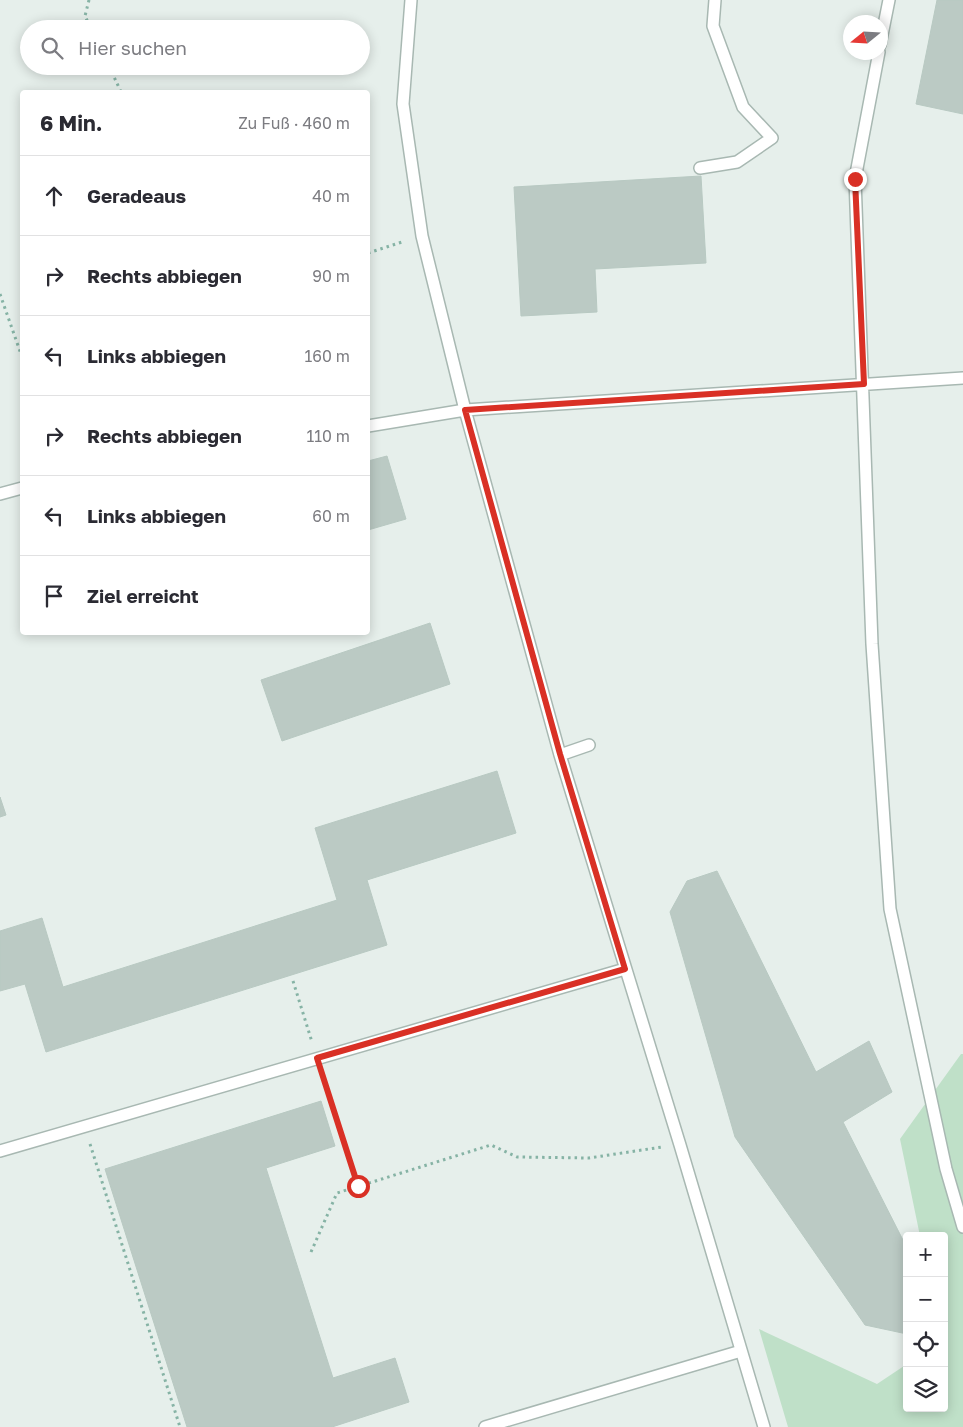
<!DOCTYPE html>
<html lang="de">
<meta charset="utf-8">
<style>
:root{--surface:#fff;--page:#f2f2f3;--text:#2b2b33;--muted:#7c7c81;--line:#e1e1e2}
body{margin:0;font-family:"Golos Text",sans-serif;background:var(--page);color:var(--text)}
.controls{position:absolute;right:15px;bottom:15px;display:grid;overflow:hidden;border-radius:5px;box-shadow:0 2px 12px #0003}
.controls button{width:45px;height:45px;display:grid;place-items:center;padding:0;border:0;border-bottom:1px solid var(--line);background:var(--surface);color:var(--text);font:25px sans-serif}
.compass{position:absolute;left:843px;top:15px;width:45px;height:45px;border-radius:50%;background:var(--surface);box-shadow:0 2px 12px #0003;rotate:252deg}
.stop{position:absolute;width:15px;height:15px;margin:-11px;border:4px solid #d93025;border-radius:50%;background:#fff}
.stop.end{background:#d93025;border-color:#fff;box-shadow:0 1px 5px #0008}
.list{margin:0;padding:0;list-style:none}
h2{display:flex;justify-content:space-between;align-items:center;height:65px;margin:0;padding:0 20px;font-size:21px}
h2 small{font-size:16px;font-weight:400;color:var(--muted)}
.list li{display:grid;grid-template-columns:32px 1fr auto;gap:15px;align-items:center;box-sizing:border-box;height:80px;padding:0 20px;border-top:1px solid var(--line)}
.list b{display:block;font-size:19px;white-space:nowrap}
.list em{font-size:16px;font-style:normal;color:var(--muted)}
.icon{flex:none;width:28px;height:28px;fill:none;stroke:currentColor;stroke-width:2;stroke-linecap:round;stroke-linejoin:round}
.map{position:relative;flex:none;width:963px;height:1427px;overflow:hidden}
.search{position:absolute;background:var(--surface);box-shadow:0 2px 12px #0003;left:20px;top:20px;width:350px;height:55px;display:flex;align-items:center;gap:12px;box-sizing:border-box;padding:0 18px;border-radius:28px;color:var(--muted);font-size:19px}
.panel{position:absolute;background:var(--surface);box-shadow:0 2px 12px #0003;left:20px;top:90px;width:350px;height:545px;border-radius:5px}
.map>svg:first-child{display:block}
.green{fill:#bfe0c8}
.building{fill:#bbcac4;stroke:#b8c9c2}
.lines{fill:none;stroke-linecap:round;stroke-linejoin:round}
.lane-casing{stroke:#a8b8b2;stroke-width:14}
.path{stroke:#86b3a5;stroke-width:3;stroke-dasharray:2.5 4;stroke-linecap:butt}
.lane{stroke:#fff;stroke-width:11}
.route{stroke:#d93025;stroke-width:6}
</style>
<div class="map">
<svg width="963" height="1427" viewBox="0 0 963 1427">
<rect width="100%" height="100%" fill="#e6efeb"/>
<path class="green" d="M961,1054H963V1427H788L759,1329L877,1384L907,1364V1408H944V1236H920L900,1139Z"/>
<path class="building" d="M937,0H963V114L916,104Z
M701,176L706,263L595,269L597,312L521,316L514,187Z
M387,456L406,519L368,530V461Z
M430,623L450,684L282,741L261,680Z
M497,771L516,833L367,880L387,945L46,1052L25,984L0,991V931L42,918L63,987L337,900L315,828Z
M0,797L6,815L0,817Z
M717,871L816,1072L869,1041L892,1092L843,1122L907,1248V1334L865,1325L735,1137L670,912L687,881Z
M321,1101L335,1146L266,1168L333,1378L395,1358L409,1402L332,1427H187L105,1169Z"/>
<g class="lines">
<defs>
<path id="lane" d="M411,0L403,104L422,236L465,410L560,755L680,1145L764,1427
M880,45L889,0
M879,52L855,179L872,644L890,909L946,1169L963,1227
M700,168L737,162L772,138L743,107L713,26L715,0
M368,426L465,410L963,378
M0,494L22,488
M560,755L589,745
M0,1151L625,969
M485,1427L741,1351"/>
</defs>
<use href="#lane" class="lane-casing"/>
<path class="path" d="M89,0L85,16L91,29
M109,66L121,92
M368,253L405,241
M0,294L22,357
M293,981L312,1042
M323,1074L358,1185
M90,1144L180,1427
M311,1252L337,1193L491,1145L517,1157L589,1158L662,1147"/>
<use href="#lane" class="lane"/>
</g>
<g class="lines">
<path class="route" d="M358,1186L317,1058L625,969L560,754L465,410L864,384L855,179"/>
</g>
</svg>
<div class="controls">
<button>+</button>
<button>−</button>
<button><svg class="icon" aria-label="locate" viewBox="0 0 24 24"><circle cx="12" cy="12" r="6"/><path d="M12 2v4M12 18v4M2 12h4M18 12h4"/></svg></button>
<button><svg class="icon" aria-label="layers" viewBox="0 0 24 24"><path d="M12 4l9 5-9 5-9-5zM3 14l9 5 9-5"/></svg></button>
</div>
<svg class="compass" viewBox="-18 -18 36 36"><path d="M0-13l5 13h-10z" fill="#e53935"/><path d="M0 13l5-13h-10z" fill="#7c7c81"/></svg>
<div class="stop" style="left:358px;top:1186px"></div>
<div class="stop end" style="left:855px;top:179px"></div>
<div class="search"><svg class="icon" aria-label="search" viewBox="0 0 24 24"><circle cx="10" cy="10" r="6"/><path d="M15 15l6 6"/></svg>Hier suchen</div>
<section class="panel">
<h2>6 Min.<small>Zu Fuß · 460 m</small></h2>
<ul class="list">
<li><svg class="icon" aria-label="ahead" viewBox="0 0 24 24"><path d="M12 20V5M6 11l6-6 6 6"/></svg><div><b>Geradeaus</b></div><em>40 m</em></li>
<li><svg class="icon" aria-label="right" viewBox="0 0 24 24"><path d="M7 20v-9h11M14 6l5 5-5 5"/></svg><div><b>Rechts abbiegen</b></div><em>90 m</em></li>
<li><svg class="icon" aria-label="left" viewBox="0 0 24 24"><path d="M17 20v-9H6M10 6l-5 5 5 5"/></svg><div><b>Links abbiegen</b></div><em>160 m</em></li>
<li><svg class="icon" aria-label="right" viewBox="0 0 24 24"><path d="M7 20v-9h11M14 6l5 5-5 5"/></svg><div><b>Rechts abbiegen</b></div><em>110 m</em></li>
<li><svg class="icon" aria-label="left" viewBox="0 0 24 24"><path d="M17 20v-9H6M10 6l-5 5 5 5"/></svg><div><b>Links abbiegen</b></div><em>60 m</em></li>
<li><svg class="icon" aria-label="arrive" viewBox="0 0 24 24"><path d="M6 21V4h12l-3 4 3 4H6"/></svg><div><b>Ziel erreicht</b></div></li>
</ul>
</section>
</div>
